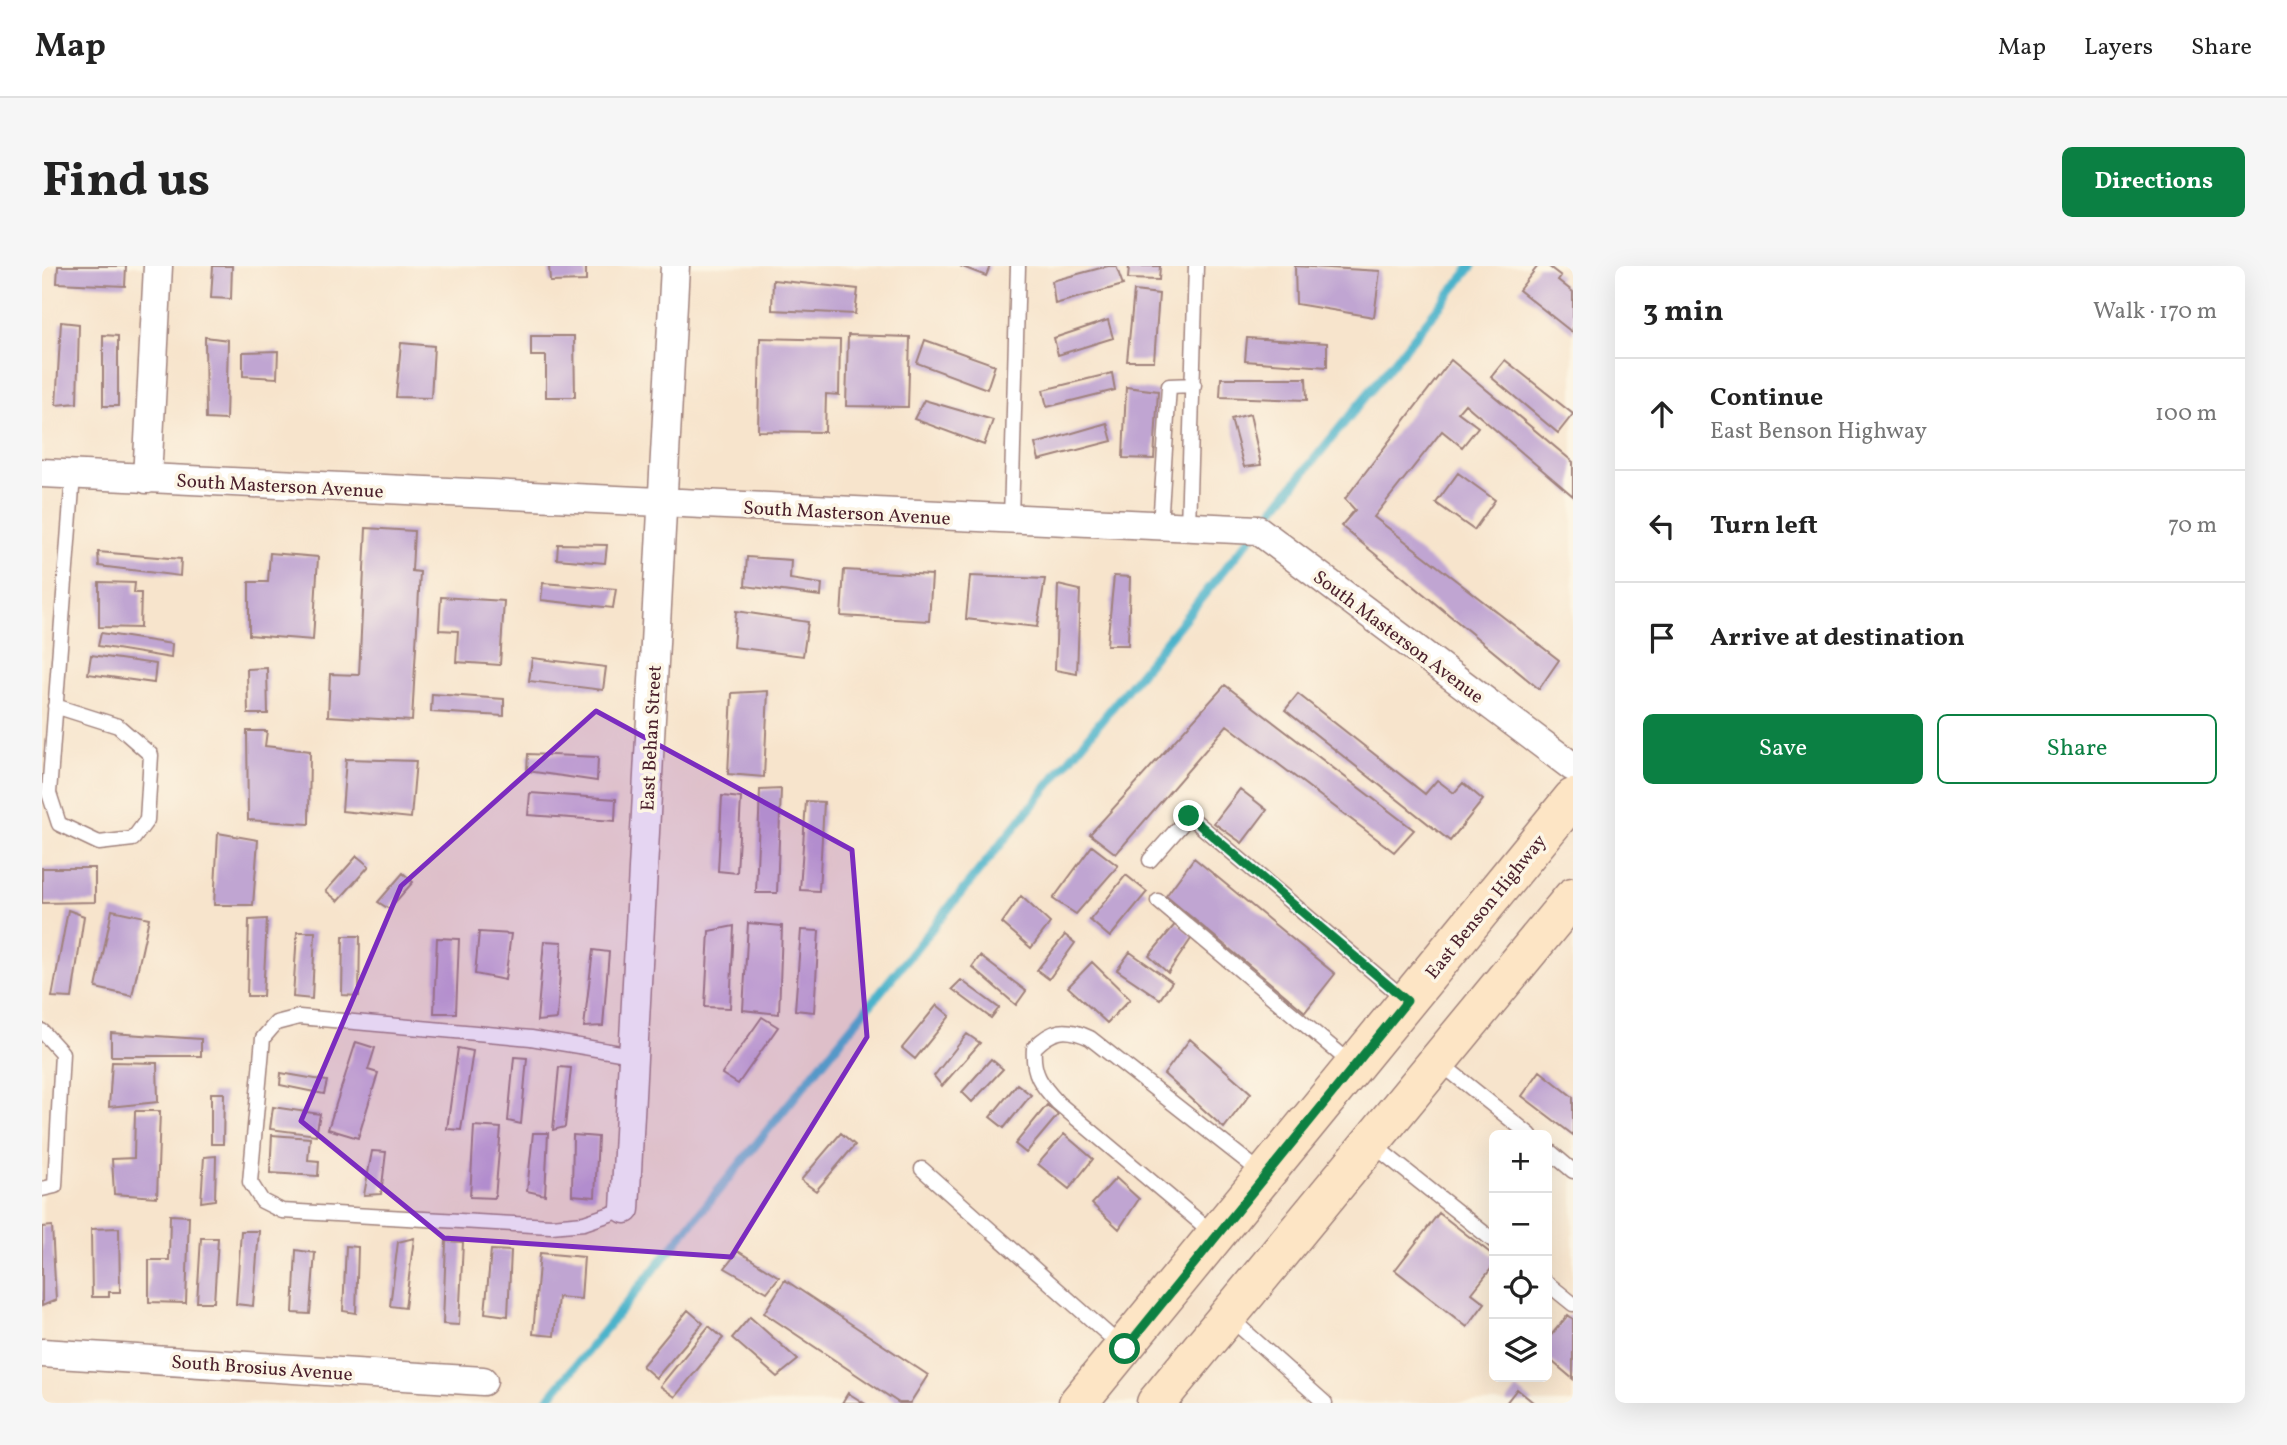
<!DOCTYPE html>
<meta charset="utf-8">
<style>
:root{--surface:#fff;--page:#f6f6f6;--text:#222;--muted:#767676;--line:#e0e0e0;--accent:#0b8043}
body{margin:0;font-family:Vollkorn,serif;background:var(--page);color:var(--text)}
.controls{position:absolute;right:21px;bottom:21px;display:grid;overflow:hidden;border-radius:10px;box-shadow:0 7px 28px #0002}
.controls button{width:63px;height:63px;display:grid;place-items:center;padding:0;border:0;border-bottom:2px solid var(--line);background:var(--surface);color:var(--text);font:35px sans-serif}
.stop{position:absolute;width:21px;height:21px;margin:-16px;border:5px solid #0b8043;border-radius:50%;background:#fff}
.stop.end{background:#0b8043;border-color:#fff;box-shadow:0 2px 7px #0008}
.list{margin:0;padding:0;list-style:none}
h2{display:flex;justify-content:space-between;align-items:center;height:91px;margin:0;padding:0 28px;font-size:30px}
h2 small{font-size:23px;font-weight:400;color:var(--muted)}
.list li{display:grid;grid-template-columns:46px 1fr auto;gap:21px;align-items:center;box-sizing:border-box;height:112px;padding:0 28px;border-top:2px solid var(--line)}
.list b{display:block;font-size:26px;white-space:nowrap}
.list p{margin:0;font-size:23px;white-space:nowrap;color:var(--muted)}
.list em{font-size:23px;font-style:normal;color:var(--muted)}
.actions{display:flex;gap:14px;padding:21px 28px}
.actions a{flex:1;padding:16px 0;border:2px solid var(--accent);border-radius:10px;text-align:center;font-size:24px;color:var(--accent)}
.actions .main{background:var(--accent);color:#fff}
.icon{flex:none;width:38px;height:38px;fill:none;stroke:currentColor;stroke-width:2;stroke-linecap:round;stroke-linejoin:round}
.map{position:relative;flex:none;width:1531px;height:1137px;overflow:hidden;border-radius:10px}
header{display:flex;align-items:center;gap:42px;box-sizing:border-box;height:98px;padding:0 35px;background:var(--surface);border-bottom:2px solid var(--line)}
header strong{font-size:33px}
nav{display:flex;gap:38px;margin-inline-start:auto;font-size:24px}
.intro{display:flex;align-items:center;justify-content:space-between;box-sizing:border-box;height:168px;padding:0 42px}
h1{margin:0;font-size:49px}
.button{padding:18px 32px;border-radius:10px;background:var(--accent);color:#fff;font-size:24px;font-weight:700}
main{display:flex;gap:42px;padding:0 42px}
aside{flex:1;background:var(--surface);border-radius:10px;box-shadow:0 7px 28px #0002}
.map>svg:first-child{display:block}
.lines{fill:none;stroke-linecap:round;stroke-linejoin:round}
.stream{stroke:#4cb3cb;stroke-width:9}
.building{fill:#c0a5d2}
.lane-casing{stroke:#a0827c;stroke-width:17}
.street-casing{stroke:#a0827c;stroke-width:31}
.secondary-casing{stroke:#a0827c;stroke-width:41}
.lane{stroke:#fff;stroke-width:14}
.street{stroke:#fff;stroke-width:28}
.secondary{stroke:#fde5c5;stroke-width:38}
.route{stroke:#0b8043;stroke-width:9}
.marked{fill:#7b2cbf;fill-opacity:0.2;stroke:#7b2cbf;stroke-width:5;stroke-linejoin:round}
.labels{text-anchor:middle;stroke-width:7;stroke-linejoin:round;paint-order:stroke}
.street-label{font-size:19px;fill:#4a1f2b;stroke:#fcf5e5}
</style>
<header>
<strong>Map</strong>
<nav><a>Map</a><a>Layers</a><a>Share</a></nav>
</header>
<div class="intro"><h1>Find us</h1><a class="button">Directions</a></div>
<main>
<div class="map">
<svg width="1531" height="1137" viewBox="0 0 1531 1137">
<rect width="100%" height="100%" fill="#fcf5e5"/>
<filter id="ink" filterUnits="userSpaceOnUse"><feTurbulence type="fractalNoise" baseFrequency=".0143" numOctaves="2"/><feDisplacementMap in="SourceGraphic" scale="14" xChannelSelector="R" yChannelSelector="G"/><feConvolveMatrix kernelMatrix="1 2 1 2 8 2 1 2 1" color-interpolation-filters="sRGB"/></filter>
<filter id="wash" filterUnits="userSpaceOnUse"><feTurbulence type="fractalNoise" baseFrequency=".00686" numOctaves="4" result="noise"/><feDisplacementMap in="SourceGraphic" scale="28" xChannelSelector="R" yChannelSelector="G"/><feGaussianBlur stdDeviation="1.57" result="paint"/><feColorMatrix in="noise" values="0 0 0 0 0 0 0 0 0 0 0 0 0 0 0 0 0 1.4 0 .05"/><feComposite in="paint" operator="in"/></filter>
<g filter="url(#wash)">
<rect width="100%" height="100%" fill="#f7e4cc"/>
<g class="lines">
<path class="stream" d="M503,1137L1430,0"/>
</g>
<g id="blocks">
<path class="building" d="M16,0H84L83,20L15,17Z
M171,0H190L189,33L169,32Z
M507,0H544V15L508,16Z
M918,0H948L944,10Z
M1066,0H1074L1081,19L1013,38L1010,15Z
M1087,0H1118L1117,14L1086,13Z
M1253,0L1338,5L1332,51L1254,38Z
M1496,0H1506L1519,10L1516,14L1531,26V67L1477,24Z
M731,14L816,23L813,48L730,44Z
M1092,25L1117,28L1112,95H1085Z
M1066,54L1071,72L1016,89L1012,72Z
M19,56L37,58L35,137L14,139Z
M61,69L76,70V140H61Z
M806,69L868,71L866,141L804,140Z
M489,70H532L533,131H504V90H489Z
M163,71L186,74L184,154L164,153Z
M718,72L798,74L797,129L784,128L783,166L716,165Z
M1205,72L1285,77V101L1203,95Z
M883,74L953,99L945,123L875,97Z
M359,77L392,80L389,132L354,131Z
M236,85L235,112L201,110V86Z
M1409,94L1531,196V230L1423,138L1416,146L1436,161L1420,181L1400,165L1332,251L1517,394L1497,423L1299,260L1313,244L1303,233Z
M1463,94L1531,148L1516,167L1449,111Z
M1070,107L1073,124L1005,141L1001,124Z
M1179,112H1264L1265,134L1178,131Z
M1084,121L1116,125L1112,193L1081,192Z
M882,134L951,154L942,179L872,153Z
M1208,148L1219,199L1202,201L1189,153Z
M1065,157L1070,175L997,194L993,178Z
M1416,207L1453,234L1432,264L1394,237Z
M324,262L372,265L370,305L378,306L370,455L286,450L288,408L317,409Z
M516,278L565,279L563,297L515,293Z
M56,286L139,293L138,310L57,300Z
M228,287L276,291L271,374L207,369V316H226Z
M705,291L749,294L748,313L780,318L779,330L703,320Z
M802,304L890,309L887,355L799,350Z
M928,310L1003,313L995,361L924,353Z
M1072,310L1088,311L1086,379H1065Z
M57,316L93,317L92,327H99L98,362L57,361Z
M501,317L574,323L571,342L499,334Z
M1016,319L1038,324L1035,408L1013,404Z
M399,331L462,335L458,399L414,396L416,365L397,364Z
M694,345L766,356L761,390L691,381Z
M59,367L130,378L129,392L56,380Z
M49,389L114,398L112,417L46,408Z
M490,392L564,401L561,424L487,415Z
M225,402L226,448H206L205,403Z
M1183,419L1372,564L1352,586L1185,459L1074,588L1048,568Z
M726,425L722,511L686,508L690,427Z
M390,428L462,433V450L389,446Z
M1256,428L1383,528L1395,514L1412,527L1421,517L1441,534L1408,575L1243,444Z
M205,465H225L223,480L268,485L267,558L206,554Z
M486,488L556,491L555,515L485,505Z
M304,493L374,495L369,552L300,545Z
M739,523L735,627H714L718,524Z
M1198,523L1225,544L1200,577L1172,557Z
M488,527L574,533L573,555L486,549Z
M680,530L699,532L695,607L676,605Z
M764,535L782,536L777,625L758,624Z
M176,567L216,574L211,639H172Z
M1050,580L1076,600L1034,648L1011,633Z
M315,590L327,600L296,635L284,625Z
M1152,592L1293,708L1263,746L1124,630Z
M0,602H53V636L0,637Z
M361,607L371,616L347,643L336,636Z
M1084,609L1105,626L1068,671L1048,654Z
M979,630L1008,657L989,682L960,657Z
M26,644L42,650L30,732L10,731Z
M70,644L107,652L90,730L54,722Z
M225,653L221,730H205L207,654Z
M1135,656L1151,670L1126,707L1107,690Z
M706,657L740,660L737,748L701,744Z
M692,660L688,742L663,741L667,665Z
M759,664L777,665L772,746L753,744Z
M255,666H273L270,733L251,731Z
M437,666L469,668L463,714L433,708Z
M1023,669L1033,677L1007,713L995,704Z
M301,670H318L317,730L300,729Z
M395,672L417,673L414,747H392Z
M502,675L520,676L515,753L495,755Z
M551,684L567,686L561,760L542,761Z
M1088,686L1130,716L1118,733L1075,704Z
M938,690L984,725L974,739L930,701Z
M1050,696L1088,733L1065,757L1026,721Z
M919,714L957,742L949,752L910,723Z
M895,739L908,750L873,793L860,782Z
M720,751L736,761L696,818L680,808Z
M69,767L159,773V790H69Z
M925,768L938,777L900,820L892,810Z
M1148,773L1209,827L1182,862L1122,808Z
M314,776L333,782L326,804L336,807L316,872L286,863Z
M416,782L431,785L419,864L405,863Z
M472,791L485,792L479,858L466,855Z
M949,793L961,803L930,836L920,826Z
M70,796L115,797L116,836L67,841Z
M517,801L529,802L523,861L511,864Z
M1498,805L1531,831V869L1480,830Z
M239,807L285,815L282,828L238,819Z
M975,818L989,829L962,862L948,851Z
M169,827H182L181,878H169Z
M1005,839L1016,849L984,887L973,878Z
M231,841L278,848L274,869L228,863Z
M93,845H118L115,931L72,928L70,893L92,892Z
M432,860L459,862L453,932L428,931Z
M491,867H506L503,929L485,925Z
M799,867L813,879L774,925L759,914Z
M1022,868L1051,893L1027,923L996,898Z
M230,869L268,872L266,894L277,895L276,910L228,907Z
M531,869L556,871L553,931L530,929Z
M330,885L344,886L339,928L322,929Z
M174,890L173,934L159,936L162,891Z
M1074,912L1097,933L1077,963L1050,938Z
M1397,947L1452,990V999L1430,1027L1443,1037L1425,1061L1353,1004Z
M128,949L147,950L144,1037L107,1036V994H127Z
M10,960L14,1034L0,1040V961Z
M77,962L78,1026H67V1031H50L49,963Z
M199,965H217L211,1040L194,1038Z
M159,972H176L172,1036H155Z
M372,972L363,1042L348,1040L356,976Z
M404,975L421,976L417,1059L401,1058Z
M304,980L316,981L314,1047L301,1045Z
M254,984L273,987L268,1048L251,1047Z
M449,984L469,985L466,1050L443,1047Z
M696,985L737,1011L725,1026L683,1002Z
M498,987L542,991L539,1033L516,1031L512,1070L491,1068Z
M743,1014L886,1109L868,1137H857L722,1047Z
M646,1044L661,1057L614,1112L600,1100Z
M1526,1049L1531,1053V1113L1505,1091V1074Z
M708,1051L756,1094L735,1111L690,1072Z
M667,1060L681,1072L633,1131L618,1120Z
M1475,1123L1492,1137H1464Z
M806,1127L822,1137H800Z"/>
</g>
</g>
<g filter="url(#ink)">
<use href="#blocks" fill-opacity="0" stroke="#a0827c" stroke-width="2"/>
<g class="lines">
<defs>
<path id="lane" d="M969,253L976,0
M1118,260L1127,120L1152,119
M1146,261L1154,0
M13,440L76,460L109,489L105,554L91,573L57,577L17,558L7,527L31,209
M1108,594L1147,550L1364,734
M1116,635L1311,799
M0,765L20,787L13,920L0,923
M1397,796L1488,869
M1329,877L1452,975
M1505,883L1531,905
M880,903L1079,1080
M583,943L542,957L509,960L240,945L220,935L208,916L221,772L234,757L257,751L489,772L590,789
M1173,969L1016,837C999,819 990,807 992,782C1010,763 1024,761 1048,772L1221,908
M1505,1017L1531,1038
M1187,1051L1283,1137"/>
<path id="street" d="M0,207L1216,264L1531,501
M105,213L116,0
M583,943L633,0
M0,1087L441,1115"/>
<path id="secondary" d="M1036,1137L1531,532
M1114,1137L1531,631"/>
</defs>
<use href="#lane" class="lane-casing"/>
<use href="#street" class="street-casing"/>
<use href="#secondary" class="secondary-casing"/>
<use href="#lane" class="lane"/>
<use href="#street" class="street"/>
<use href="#secondary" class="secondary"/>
</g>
</g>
<g class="lines" filter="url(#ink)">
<path class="route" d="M1083,1083L1365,735L1147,550"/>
</g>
<path class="marked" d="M554,445L810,584L825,771L689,991L402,972L259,855L359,620Z"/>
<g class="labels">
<g class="street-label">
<text transform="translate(238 219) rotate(3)" y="7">South Masterson Avenue</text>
<text transform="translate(805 246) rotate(3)" y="7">South Masterson Avenue</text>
<text transform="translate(1357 370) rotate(37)" y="7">South Masterson Avenue</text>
<text transform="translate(608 472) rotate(-87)" y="7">East Behan Street</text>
<text transform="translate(1443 640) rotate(-51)" y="7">East Benson Highway</text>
<text transform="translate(220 1101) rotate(4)" y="7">South Brosius Avenue</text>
</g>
</g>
</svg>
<div class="controls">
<button>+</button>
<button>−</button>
<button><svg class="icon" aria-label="locate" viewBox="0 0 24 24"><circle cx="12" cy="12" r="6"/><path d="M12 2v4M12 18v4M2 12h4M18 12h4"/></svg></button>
<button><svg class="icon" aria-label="layers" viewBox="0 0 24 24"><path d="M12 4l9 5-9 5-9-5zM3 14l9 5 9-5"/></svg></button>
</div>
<div class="stop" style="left:1083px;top:1083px"></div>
<div class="stop end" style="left:1147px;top:550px"></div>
</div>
<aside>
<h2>3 min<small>Walk · 170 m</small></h2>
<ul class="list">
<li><svg class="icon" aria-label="ahead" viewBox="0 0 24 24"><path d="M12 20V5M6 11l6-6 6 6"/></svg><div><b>Continue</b><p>East Benson Highway</p></div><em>100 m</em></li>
<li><svg class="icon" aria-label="left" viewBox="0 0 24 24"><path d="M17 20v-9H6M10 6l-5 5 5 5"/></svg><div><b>Turn left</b></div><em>70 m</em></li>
<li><svg class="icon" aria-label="arrive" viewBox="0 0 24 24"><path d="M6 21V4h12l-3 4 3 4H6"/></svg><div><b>Arrive at destination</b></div></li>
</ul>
<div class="actions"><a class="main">Save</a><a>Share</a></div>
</aside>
</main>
